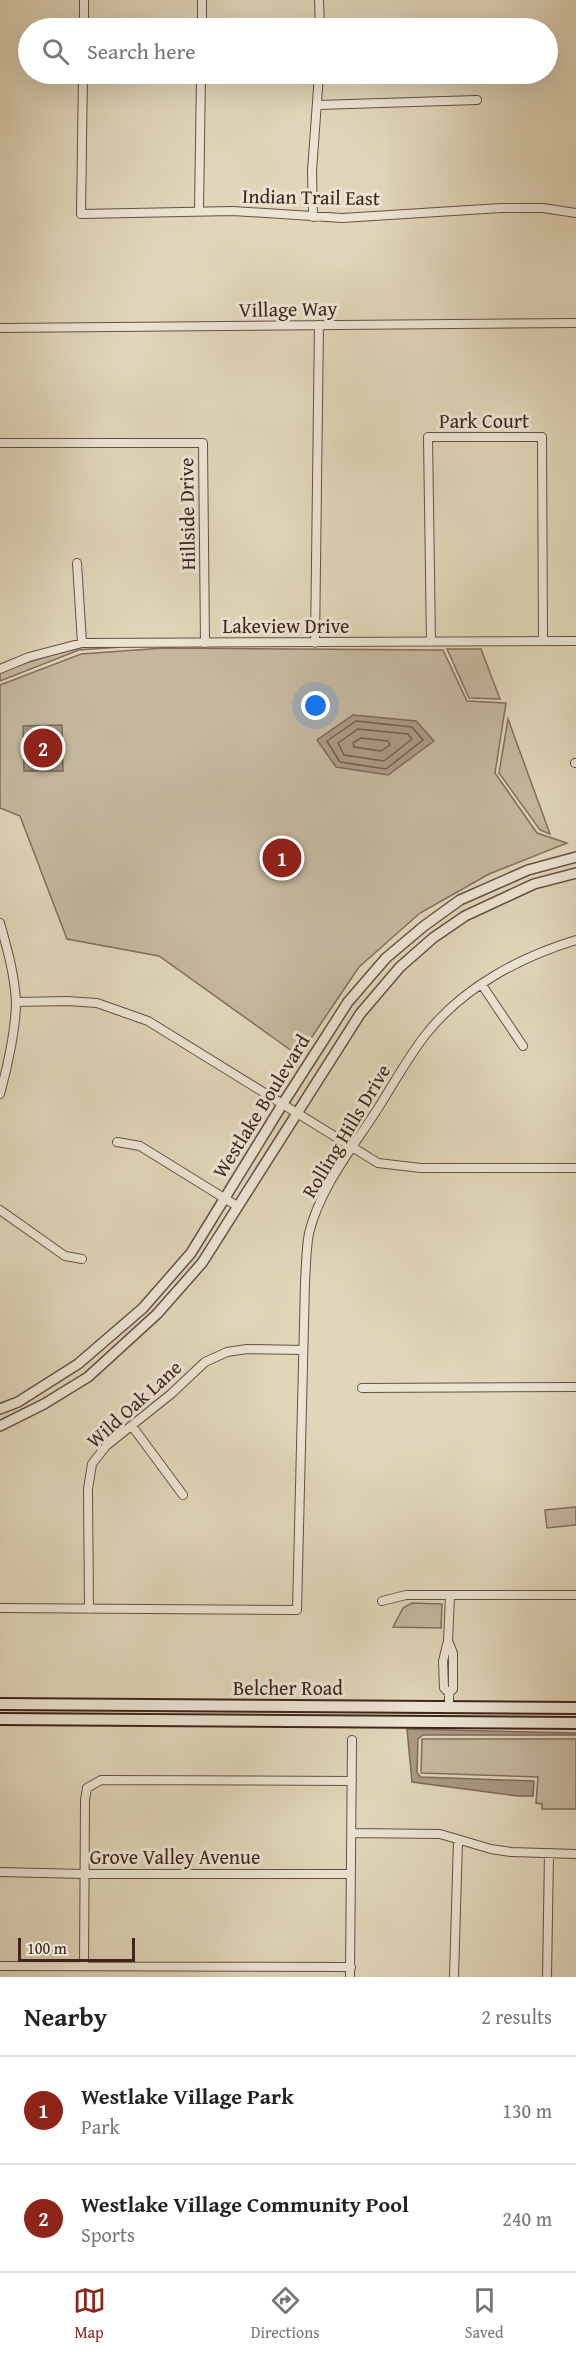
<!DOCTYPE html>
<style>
:root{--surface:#fff;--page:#f2f2f2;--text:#222;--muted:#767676;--line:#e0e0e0;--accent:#8f2418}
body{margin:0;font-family:"Gentium Book Plus",serif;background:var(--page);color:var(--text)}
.scale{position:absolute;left:18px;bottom:15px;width:117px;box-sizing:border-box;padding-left:6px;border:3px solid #3f241a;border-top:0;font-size:16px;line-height:21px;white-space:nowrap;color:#3f241a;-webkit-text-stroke:4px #ebe4d2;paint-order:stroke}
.you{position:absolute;left:316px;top:706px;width:21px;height:21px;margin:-15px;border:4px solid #fff;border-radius:50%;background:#1a73e8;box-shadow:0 0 0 9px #1a73e833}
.badge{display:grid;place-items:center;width:39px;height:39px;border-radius:50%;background:var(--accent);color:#fff;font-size:20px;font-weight:700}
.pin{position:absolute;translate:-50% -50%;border:3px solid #fff;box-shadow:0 2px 6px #0006}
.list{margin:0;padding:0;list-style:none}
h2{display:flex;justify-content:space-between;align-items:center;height:78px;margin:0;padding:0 24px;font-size:26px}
h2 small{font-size:20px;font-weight:400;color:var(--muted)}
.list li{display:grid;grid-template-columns:39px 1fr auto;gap:18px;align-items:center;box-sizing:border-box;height:108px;padding:0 24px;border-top:2px solid var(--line)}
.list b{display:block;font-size:22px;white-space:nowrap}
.list p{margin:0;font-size:20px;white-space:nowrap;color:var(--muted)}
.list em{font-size:20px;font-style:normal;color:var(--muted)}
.icon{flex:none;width:33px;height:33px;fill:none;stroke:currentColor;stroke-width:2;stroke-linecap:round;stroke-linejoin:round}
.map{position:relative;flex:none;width:576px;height:1977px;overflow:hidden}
.search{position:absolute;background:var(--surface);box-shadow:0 6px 24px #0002;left:18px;right:18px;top:18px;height:66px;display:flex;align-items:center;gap:15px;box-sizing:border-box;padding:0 21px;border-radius:33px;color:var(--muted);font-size:22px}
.sheet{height:294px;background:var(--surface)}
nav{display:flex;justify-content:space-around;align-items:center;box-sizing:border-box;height:84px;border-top:2px solid var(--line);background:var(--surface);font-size:16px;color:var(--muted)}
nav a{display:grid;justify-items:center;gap:3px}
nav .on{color:var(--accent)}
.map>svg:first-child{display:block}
.green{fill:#c5b89e;stroke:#826e5c;stroke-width:1.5}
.water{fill:#a99983;stroke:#7f6a59;stroke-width:1.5}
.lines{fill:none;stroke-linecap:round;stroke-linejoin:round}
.shore{stroke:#745e4e;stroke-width:1.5}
.minor-casing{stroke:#675042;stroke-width:10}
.tertiary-casing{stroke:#675042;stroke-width:12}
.secondary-casing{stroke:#3f241a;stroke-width:14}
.minor{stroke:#ebe4d2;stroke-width:8}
.tertiary{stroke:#ebe4d2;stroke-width:9}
.secondary{stroke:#ebe4d2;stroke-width:10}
.labels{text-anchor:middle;stroke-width:6;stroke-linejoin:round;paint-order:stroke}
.street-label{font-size:20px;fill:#3f241a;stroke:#ebe4d2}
</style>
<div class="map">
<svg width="576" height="1977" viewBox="0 0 576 1977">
<rect width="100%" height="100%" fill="#e0d6b9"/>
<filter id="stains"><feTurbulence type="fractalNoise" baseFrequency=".00333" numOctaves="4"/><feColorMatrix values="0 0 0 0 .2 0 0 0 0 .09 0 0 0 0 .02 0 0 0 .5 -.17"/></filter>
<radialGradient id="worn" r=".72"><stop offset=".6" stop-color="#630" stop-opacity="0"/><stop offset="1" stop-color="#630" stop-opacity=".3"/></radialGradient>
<path class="green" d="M83,647H122L79,650L0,681V673C27,661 54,654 83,647Z
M164,648L443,650L467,701L506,703L495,773L537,833L567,843L489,874L420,913L359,967L299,1056L159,956L67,939L20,816L0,808V685L81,654Z
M447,649H481L500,699L469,698Z
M508,719L550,834L540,830L499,773Z
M576,1507V1525L547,1528L545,1510Z
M412,1603L442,1604L441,1628L393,1627L403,1608Z
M422,1739H576V1809H542V1804L536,1803L538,1777L421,1773Z"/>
<path class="water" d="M353,715L416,721L434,741L388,775L336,767L317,740Z
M62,725L63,771H24L23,726Z
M407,1729L576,1733V1735H423L418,1739L417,1773L421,1777L534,1781L533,1796H517L412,1782Z"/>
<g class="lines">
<path class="shore" d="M356,721L412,727L423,740L386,769L340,762L327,741Z
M358,729L408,734L412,739L384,761L344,755L338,743Z
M32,731L55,732V764H30L29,734Z
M361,738L388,741L390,745L381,751L354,747L353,743Z"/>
<defs>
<path id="minor" d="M319,0L320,28
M84,28V0
M202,28V0
M83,74L81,214L233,211L342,218L501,208H543L576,213
M318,105L477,100
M199,211L201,74
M313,217L312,171L319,74
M0,328L576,323
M0,443H203L205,643
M77,563L82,643
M431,642L428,437H542L543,640
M315,643L319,325
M0,669L29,657L82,643L576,641
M575,763H576
M0,923C7,948 15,976 16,1002C16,1028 7,1069 0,1094
M482,985L523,1046
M16,1002L67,1001L97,1003L148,1021L378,1163L421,1168H576
M117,1142L140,1146L237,1206
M0,1210L65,1256L82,1259
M362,1388L576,1387
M132,1426L183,1495
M382,1601L406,1595H576
M0,1608L297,1610L305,1283C306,1267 306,1249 309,1233C320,1189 350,1151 375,1113C392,1087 407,1058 427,1033C464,987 520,957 576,940
M89,1609L88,1489L92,1464L106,1446L171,1394L205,1362L227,1352L247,1349L303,1350
M448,1641L453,1653V1689L449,1693
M449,1707V1693L444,1688L443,1661L448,1641L450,1596
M352,1833L440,1834L491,1849L511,1852L576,1854
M0,1872L85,1874H350
M0,1966L351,1967
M84,1966L85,1800L87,1788L101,1780L352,1781
M350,1977L352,1740
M454,1977L458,1840
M547,1977L549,1853"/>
<path id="tertiary" d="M0,1409L18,1402L78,1364L143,1308L191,1253L282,1105L348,1002L386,958L424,926L460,900L528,870L576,857
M0,1426L44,1404L88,1377L157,1314L202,1263L360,1014L400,967L433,938L465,916L534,884L576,873"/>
<path id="secondary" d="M0,1704L576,1708
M0,1719L576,1723"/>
</defs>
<use href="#minor" class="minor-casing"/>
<use href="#tertiary" class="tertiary-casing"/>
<use href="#secondary" class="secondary-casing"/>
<use href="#minor" class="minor"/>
<use href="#tertiary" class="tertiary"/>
<use href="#secondary" class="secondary"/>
</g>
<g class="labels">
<g class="street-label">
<text transform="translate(311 197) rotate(1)" y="7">Indian Trail East</text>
<text transform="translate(288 309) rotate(-1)" y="7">Village Way</text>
<text x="484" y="428">Park Court</text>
<text transform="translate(187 514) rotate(-91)" y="7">Hillside Drive</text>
<text x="286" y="633">Lakeview Drive</text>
<text transform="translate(261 1106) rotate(-58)" y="7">Westlake Boulevard</text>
<text transform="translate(346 1131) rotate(-59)" y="7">Rolling Hills Drive</text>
<text transform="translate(134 1404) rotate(-42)" y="7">Wild Oak Lane</text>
<text x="288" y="1695">Belcher Road</text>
<text x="175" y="1864">Grove Valley Avenue</text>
</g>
</g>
<rect width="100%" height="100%" filter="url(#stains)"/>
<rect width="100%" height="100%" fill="url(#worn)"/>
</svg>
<div class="scale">100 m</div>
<div class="you"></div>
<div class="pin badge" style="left:282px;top:858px">1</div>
<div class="pin badge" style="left:43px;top:748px">2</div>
<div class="search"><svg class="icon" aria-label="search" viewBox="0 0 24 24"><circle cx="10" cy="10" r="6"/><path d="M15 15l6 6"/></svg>Search here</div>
</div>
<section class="sheet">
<h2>Nearby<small>2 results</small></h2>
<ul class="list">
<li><span class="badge">1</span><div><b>Westlake Village Park</b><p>Park</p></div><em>130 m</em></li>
<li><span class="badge">2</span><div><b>Westlake Village Community Pool</b><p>Sports</p></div><em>240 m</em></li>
</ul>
</section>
<nav>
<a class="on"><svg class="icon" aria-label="map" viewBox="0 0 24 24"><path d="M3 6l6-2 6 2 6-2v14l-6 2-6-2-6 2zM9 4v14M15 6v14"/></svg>Map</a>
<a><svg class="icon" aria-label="directions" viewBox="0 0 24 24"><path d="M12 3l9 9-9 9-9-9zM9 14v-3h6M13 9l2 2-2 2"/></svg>Directions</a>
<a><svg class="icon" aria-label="saved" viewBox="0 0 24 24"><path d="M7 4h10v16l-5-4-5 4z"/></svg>Saved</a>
</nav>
